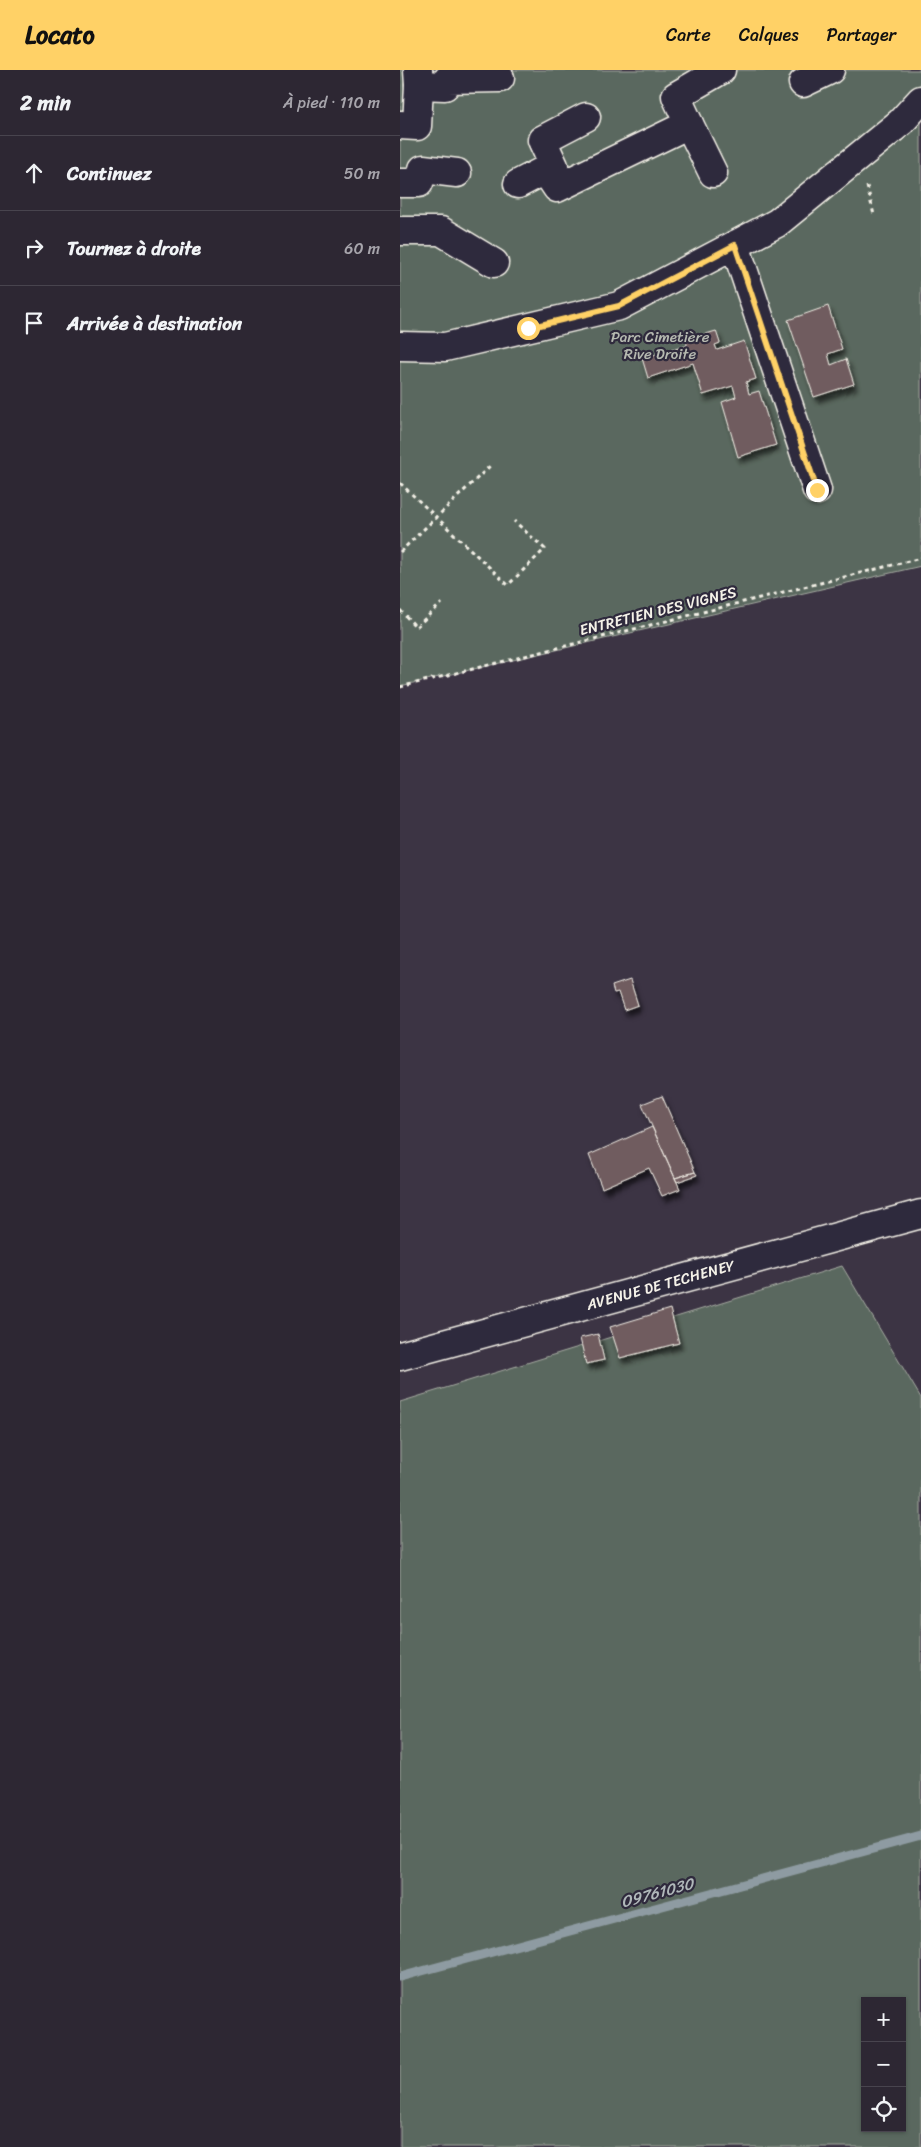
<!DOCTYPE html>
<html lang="fr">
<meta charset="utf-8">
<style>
:root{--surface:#2d2733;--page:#352f3b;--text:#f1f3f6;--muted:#a7a5ac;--line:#48444e;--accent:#ffd166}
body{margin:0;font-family:Sriracha,sans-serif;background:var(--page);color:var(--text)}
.controls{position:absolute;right:15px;bottom:15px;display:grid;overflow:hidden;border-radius:0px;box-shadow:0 1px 4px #0004}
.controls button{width:45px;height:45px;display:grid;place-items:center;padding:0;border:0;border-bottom:1px solid var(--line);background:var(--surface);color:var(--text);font:25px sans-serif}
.stop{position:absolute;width:15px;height:15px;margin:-11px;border:4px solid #ffd166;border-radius:50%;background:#fff}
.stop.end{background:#ffd166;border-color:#fff;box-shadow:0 1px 5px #0008}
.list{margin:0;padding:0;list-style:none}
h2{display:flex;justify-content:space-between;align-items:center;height:65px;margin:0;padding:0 20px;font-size:21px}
h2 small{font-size:16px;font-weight:400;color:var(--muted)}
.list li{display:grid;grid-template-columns:32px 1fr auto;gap:15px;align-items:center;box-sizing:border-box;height:75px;padding:0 20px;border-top:1px solid var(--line)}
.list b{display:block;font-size:19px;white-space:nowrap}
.list em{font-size:16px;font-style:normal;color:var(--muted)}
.icon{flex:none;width:28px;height:28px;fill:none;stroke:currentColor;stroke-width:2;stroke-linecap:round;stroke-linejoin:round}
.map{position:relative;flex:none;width:521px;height:2077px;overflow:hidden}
header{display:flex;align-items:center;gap:30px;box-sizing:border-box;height:70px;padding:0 25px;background:var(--accent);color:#111}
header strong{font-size:24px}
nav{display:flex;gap:28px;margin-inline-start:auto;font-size:18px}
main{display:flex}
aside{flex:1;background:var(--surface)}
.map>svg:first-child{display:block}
.green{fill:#5a685e;stroke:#a7aca3;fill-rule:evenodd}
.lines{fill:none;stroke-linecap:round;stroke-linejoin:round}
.stream{stroke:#8e9ba2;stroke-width:9}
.building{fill:#705b5e;stroke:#f4f1e8;filter:url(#shadow)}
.minor-casing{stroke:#f4f1e8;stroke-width:31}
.path{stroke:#f4f1e8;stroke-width:3;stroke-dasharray:4 4;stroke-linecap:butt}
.minor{stroke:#2f2a3d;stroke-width:28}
.route{stroke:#ffd166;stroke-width:6}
.labels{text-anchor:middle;stroke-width:4.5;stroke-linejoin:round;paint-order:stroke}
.park-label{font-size:15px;fill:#b6bab1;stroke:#2f2a3d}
.street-label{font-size:15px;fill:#f4f1e8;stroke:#2f2a3d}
.water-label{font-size:16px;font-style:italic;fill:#b0b8ba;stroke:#2f2a3d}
</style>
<header>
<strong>Locato</strong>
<nav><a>Carte</a><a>Calques</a><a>Partager</a></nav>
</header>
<main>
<aside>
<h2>2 min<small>À pied · 110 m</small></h2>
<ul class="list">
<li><svg class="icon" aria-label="ahead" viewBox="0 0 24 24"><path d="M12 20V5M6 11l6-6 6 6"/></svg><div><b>Continuez</b></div><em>50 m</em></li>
<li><svg class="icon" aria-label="right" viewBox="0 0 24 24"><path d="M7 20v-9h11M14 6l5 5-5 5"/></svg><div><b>Tournez à droite</b></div><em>60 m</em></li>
<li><svg class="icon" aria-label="arrive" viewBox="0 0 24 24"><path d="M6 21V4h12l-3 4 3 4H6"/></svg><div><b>Arrivée à destination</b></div></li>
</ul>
</aside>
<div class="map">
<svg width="521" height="2077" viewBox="0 0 521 2077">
<defs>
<filter id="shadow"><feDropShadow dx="3" dy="5.5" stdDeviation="2.5" flood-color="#0009"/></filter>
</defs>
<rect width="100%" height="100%" fill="#3c3444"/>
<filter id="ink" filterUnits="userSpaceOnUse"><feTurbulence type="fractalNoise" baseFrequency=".02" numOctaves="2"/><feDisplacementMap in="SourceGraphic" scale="10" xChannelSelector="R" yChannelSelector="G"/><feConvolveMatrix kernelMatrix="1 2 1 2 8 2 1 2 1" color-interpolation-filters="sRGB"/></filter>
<g filter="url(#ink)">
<path class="green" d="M0,0H521V496L0,616Z
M442,1196L521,1328V2077H0V1332ZM465,1931H502V2058H465Z"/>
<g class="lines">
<path class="stream" d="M0,1907L521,1766"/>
</g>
<path class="building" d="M428,236L442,279L428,284L431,295L446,289L454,314L414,327L388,250Z
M316,261L320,273L315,275L317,280L344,271L356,309L346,312L349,324L359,321L376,375L338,387L322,332L336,327L333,316L303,325L293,293L248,308L242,288L286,276L287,275L286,270Z
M230,910L238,935L224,940L218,922L214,923L212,916Z
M262,1026L295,1102L275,1108L242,1034Z
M252,1057L280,1119L262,1126L249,1098L202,1118L189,1085Z
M295,1102L297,1105L277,1112L275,1108Z
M270,1239L279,1273L220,1288L210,1257Z
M198,1264L204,1290L186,1294L180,1268Z"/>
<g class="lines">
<defs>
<g id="minor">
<path d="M18,0L19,15L45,16L48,9L100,8"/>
<path d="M403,13L430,0"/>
<path d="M289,54L313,103"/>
<path d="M0,55L17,56L19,15"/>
<path d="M145,100L154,96L142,70L186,47"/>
<path d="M0,113H19L23,99L57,103"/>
<path d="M118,114L145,100L157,118L289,54L276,26L321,0"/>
<path d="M0,161H41L94,193"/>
<path d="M335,175L417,420"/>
<path d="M0,276L45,277L219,236L377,153L501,52L521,30"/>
<path id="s1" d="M0,1286L521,1144"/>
</g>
</defs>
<use href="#minor" class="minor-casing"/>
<path class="path" d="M467,116L474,145
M0,413L108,515L145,479L114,451
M0,482L92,394
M0,540L16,557L42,533
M0,617L521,488"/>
<use href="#minor" class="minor"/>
</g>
</g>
<g class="lines" filter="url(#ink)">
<path class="route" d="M128,258L219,236L335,175L417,420"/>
</g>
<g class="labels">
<g class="park-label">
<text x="260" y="272">Parc Cimetière<tspan x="260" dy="17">Rive Droite</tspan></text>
</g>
<g class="street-label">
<text transform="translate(258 541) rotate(-14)" y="5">ENTRETIEN DES VIGNES</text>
<text dy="5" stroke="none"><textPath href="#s1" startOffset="270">AVENUE DE TECHENEY</textPath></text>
</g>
<g class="water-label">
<text transform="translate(257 1822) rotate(-15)" y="6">O9761030</text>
</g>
</g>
</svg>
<div class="controls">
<button>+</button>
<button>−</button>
<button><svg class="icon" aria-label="locate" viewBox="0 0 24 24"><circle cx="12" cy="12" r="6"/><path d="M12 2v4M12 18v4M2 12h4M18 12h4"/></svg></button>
</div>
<div class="stop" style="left:128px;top:258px"></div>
<div class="stop end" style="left:417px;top:420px"></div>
</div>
</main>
